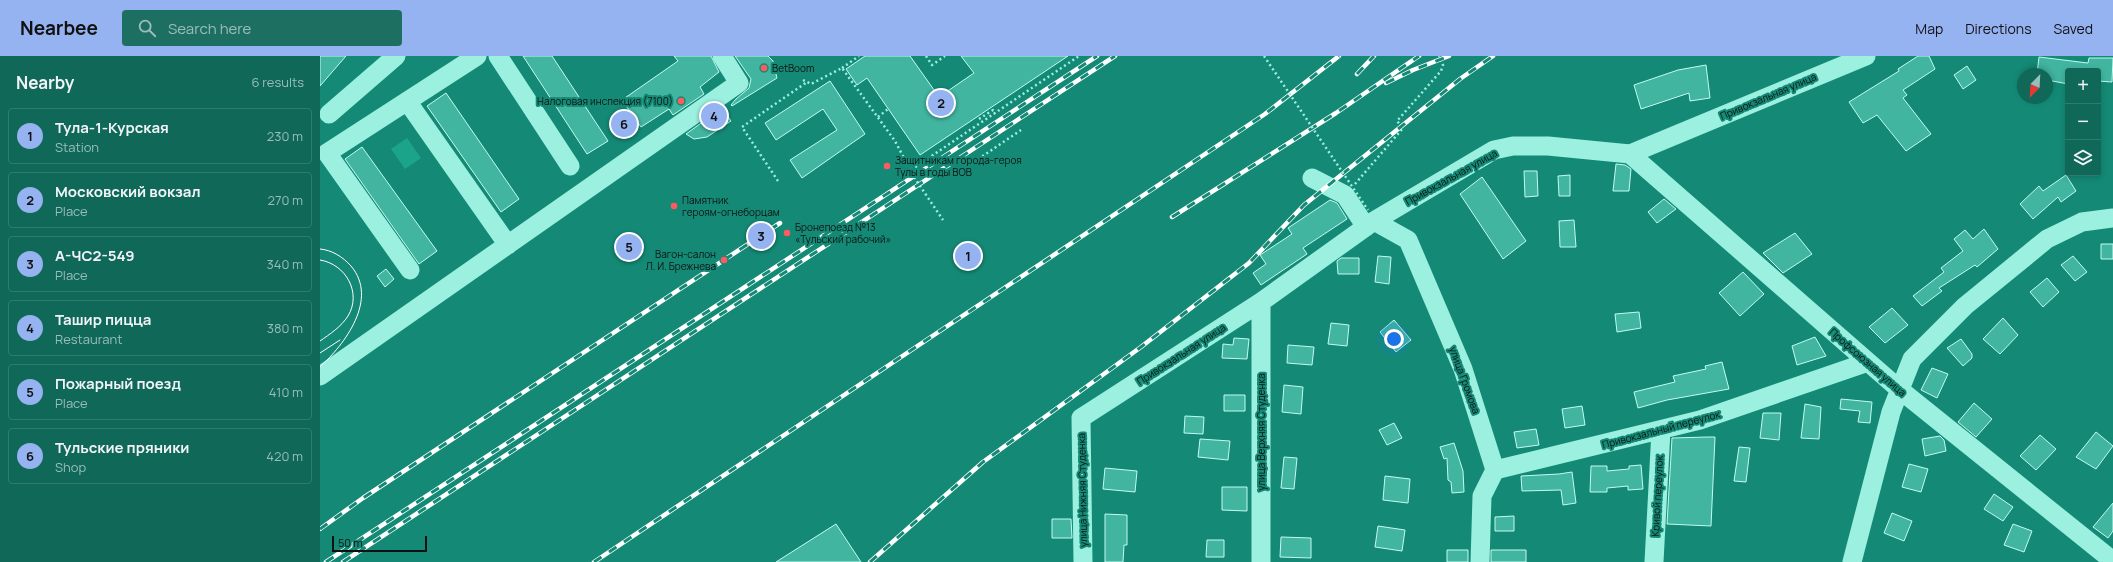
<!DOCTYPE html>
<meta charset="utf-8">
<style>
:root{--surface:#0f6858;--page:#1d7061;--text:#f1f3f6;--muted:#9bbeba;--line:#2f7b6e;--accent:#95b2f1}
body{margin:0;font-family:Manrope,sans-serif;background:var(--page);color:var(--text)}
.controls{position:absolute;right:12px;top:12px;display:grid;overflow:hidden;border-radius:4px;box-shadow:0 2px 6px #0003}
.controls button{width:36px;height:36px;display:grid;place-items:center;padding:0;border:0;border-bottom:1px solid var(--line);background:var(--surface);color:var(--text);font:20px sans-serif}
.compass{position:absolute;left:1697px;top:12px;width:36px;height:36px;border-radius:50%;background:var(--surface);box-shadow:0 2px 6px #0003;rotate:204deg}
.scale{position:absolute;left:12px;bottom:10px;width:95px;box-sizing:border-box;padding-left:4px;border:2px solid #111;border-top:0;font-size:11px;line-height:14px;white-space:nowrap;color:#111;-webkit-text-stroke:3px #148a76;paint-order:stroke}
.you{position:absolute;left:1074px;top:283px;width:14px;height:14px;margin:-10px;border:3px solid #fff;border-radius:50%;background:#1a73e8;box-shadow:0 0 0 6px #1a73e833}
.badge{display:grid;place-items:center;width:26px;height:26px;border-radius:50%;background:var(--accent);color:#111;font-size:13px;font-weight:700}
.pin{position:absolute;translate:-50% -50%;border:2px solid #fff;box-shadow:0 1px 4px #0006}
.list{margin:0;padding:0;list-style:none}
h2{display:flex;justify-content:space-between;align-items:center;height:52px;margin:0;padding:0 16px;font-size:17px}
h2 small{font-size:13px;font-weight:400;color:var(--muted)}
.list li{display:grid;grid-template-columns:26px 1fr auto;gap:12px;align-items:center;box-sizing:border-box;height:56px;margin:0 8px 8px;padding:0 8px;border:1px solid var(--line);border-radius:4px}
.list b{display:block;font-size:15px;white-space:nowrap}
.list p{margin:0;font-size:13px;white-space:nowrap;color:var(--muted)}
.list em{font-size:13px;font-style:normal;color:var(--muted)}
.icon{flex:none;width:22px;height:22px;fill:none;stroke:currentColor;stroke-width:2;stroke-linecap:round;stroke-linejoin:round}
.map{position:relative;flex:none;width:1793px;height:506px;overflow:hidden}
header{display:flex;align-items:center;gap:24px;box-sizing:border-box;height:56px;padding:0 20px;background:var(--accent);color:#111}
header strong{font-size:19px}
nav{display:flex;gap:22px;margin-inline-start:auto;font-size:14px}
.search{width:280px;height:36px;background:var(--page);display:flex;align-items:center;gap:10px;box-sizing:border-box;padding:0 14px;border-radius:4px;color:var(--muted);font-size:15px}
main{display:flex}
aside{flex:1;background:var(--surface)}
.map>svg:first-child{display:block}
.green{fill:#1ca48b}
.building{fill:#41b5a0;stroke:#c2fbf1}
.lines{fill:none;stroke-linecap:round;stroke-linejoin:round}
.path{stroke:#9bf0e0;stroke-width:2.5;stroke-dasharray:2 3;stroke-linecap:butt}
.minor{stroke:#9bf0e0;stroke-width:19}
.tram{stroke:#fff;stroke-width:1}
.rail-casing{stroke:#fff;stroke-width:4.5}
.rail{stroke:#148a76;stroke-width:3;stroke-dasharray:9;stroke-linecap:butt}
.path-bridge{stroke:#9bf0e0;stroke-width:2.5;stroke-dasharray:2 3;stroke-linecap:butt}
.poi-dot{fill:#ff5a5e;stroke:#148a76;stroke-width:1.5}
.labels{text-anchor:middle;stroke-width:4;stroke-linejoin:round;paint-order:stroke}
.poi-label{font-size:10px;fill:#111;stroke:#148a76;text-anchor:start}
.street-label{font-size:10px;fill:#111;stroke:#148a76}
</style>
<header>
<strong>Nearbee</strong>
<div class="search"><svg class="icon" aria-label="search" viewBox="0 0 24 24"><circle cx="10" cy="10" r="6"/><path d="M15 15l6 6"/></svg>Search here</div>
<nav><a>Map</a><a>Directions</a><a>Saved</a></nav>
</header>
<main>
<aside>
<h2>Nearby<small>6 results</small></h2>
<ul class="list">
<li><span class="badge">1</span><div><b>Тула-1-Курская</b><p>Station</p></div><em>230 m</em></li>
<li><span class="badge">2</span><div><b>Московский вокзал</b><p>Place</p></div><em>270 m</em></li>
<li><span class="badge">3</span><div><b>А-ЧС2-549</b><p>Place</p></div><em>340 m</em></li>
<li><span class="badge">4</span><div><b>Ташир пицца</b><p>Restaurant</p></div><em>380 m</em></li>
<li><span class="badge">5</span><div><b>Пожарный поезд</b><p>Place</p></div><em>410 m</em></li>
<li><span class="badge">6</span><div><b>Тульские пряники</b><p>Shop</p></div><em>420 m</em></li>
</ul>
</aside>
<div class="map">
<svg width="1793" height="506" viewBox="0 0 1793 506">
<rect width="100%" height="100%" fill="#148a76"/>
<path class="green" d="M87,82L101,102L85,113L71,93Z"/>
<path class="building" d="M0,0H26L0,30Z
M203,0H232L288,85L267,98Z
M354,0H391L399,16L380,31L384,38L353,59L349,53L321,71L302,44L358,5Z
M415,0H448L453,5L457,22L412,50L411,49L416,43L429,32L431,23Z
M545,0H590L619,41L654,17L641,0H748L600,99L547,22L537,29L526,13Z
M1598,0H1609L1615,13L1583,34L1587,39L1583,42L1611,78L1586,95L1557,59L1543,67L1529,46L1579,15L1578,13Z
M1719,1L1768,7L1769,2H1793L1792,26L1778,25V15H1748V28L1727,24V18H1717Z
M1386,9L1390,42L1370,45L1369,37L1321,53L1314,29L1358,14Z
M1647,10L1656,24L1643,33L1634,19Z
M510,25L545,78L482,122L470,104L517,74L503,53L456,84L445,67Z
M126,37L199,143L181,156L107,50Z
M402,52L411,65L387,81L374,83L366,78Z
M42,91L117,195L99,208L25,103Z
M1296,108L1305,109L1311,113L1309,135H1293Z
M1204,115H1217L1218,140L1205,141Z
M1250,119V140H1239L1238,120Z
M1746,119L1756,135L1741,146L1738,141L1713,163L1700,148L1719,130L1723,135Z
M1162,121L1206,185L1183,203L1140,138Z
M1344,143L1356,153L1337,167L1328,156Z
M1010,144L1017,147L1027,163L983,192L987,198L941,229L933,217L946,208L940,199L972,178L968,172Z
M1254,164L1256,191H1240L1239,165Z
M1664,173L1678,193L1657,211L1655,209L1619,232L1622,235L1602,250L1593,240L1624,216L1621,212L1643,195L1634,183L1645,174L1653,183Z
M1475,177L1492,198L1463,217L1443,197Z
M1781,188H1793V203H1781Z
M1058,200L1071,201L1069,228L1055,226Z
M1753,200L1767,216L1755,225L1741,209Z
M1021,202H1039V218H1018L1017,205Z
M66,213L74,223L65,231L57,220Z
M1423,216L1444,238L1420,260L1399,237Z
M1727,222L1739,236L1723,251L1710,236Z
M1572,252L1588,269L1565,287L1549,271Z
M1319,256L1321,272L1297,276L1295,258Z
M1683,262L1698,279L1680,298L1663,283Z
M1074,264L1091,284L1076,296L1060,276Z
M1011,267L1029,269L1027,290L1008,288Z
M1495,281L1506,300L1477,309L1472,290Z
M914,282L929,283L927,303L902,302L903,288L913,289Z
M1641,283L1652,298V302L1643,310L1627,292Z
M968,289L994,291L992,309L967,307Z
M1402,306L1409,333L1347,344L1318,352L1314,336L1355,326L1353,320L1386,313L1385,310Z
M1612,312L1628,318L1617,342L1601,334Z
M964,329L983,331L981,358L962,356Z
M904,339H925V355H904Z
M1521,343L1552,346L1550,367L1538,366L1540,355L1520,353Z
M1654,347L1672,363L1656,381L1638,366Z
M1485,348L1501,351L1499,383L1481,382Z
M1262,350L1265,369L1245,372L1242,353Z
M1443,357H1461L1459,384L1440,382Z
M865,360L884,361L883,378L864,377Z
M1074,367L1082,382L1067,389L1059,374Z
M1216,373L1219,389L1197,392L1194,376Z
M1776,376L1793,390L1776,413L1756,401Z
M1720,379L1736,393L1716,414L1700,400Z
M1620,380L1624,384L1626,395L1605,400L1602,383Z
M1387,381H1395L1391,470L1347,468L1352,382Z
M880,383L910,385L908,404L878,401Z
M1134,387L1143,415L1144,436L1132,437L1131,426L1128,424L1127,402L1124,403L1120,391Z
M1419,391L1430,392L1426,426L1414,425Z
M964,401L977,402L974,433L961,432Z
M1589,408L1608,413L1601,436L1582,431Z
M1321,409L1323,433L1308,434V430L1287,432V436H1270L1271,410H1287V415L1309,413V410Z
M785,412L817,415L815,436L783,433Z
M1252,416L1256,447L1243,449L1241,434L1202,435L1201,420L1239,418Z
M1065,420L1090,423L1088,447L1063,444Z
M902,431H927V455L902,454Z
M1674,438L1693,451L1683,465L1664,453Z
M1793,447V475L1788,482L1773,471Z
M1572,457L1592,465L1584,485L1564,477Z
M785,458L807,459V489H804L803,506H785Z
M1194,460V475H1175V461Z
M732,463H751L752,482H732Z
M516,468L541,506H456Z
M1693,468L1712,475L1704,496L1684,489Z
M1058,470L1085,474L1082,495L1055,491Z
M961,481L991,482V502L960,501Z
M887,484H904V501H886Z
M1127,494H1148V506H1127Z
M1171,494H1206V506H1171Z"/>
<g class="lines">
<path class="path" d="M606,0L612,9L625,0
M522,12L539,0
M483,24L491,28L522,12L575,85L594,121L623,164
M558,61L568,53
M659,63L673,54L675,58
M654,106L701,74
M591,114L759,0
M458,125L422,71L487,26
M1035,128L1083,72L1077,65L1121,15L1123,9L1119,0"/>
<path class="minor" d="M178,0L250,110
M87,45L188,189
M9,58L76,0
M1310,98L1579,333L1793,505
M992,122L1025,139L1046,171
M1054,165L1088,184L1143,313L1175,414L1162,440L1160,506
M90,214L7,97L157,0
M0,320L419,27L402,0
M1175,414L1380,364L1548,306
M763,506L761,362L941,246L1054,165L1174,94L1193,90H1228L1310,98L1546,0
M941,506V246
M1334,506L1341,374
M1532,506L1571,356L1592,303L1645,250L1727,183L1762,166L1793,162"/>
<path class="tram" d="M0,193C12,194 23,201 31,210C59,243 25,288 0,311
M0,204C26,208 42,237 28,260C21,271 10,278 0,285
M0,297L20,284"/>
<defs>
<path id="rail" d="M1037,18L1054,0
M1066,27L1093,14L1129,0
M852,161L1016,57L1099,0
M0,473L43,442L460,167
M6,506L777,0
M23,506L795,0
M274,506L945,58L1019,0
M550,506L663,406L821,291L929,207L984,149L1140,23L1173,0"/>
</defs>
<use href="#rail" class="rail-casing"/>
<use href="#rail" class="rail"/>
<path class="path-bridge" d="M944,0L1048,154"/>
</g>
<g class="poi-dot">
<circle cx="444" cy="12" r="4"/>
<circle cx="361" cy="45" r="4"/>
<circle cx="567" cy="110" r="4"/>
<circle cx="354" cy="150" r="4"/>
<circle cx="467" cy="177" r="4"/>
<circle cx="404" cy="204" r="4"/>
</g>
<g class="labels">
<g class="poi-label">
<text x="452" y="16">BetBoom</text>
<text x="353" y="49" text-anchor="end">Налоговая инспекция (7100)</text>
<text x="575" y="108">Защитникам города-героя<tspan x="575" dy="12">Тулы в годы ВОВ</tspan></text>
<text x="362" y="148">Памятник<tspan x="362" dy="12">героям-огнеборцам</tspan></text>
<text x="475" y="175">Бронепоезд №13<tspan x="475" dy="12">«Тульский рабочий»</tspan></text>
<text x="396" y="202" text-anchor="end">Вагон-салон<tspan x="396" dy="12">Л. И. Брежнева</tspan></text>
</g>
<g class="street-label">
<text transform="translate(1448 40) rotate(-23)" y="4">Привокзальная улица</text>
<text transform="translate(1131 121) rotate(-29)" y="4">Привокзальная улица</text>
<text transform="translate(861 298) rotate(-33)" y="4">Привокзальная улица</text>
<text transform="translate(1548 306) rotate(41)" y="4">Профсоюзная улица</text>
<text transform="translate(1145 324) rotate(70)" y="4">улица Громова</text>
<text transform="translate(1341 373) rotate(-15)" y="4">Привокзальный переулок</text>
<text transform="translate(941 376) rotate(-90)" y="4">улица Верхняя Cтуденка</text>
<text transform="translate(762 434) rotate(-91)" y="4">улица Нижняя Cтуденкa</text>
<text transform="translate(1337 440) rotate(-87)" y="4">Кривой переулок</text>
</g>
</g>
</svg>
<div class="controls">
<button>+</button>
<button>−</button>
<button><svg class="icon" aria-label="layers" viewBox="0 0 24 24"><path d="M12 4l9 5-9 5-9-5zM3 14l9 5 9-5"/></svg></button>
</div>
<svg class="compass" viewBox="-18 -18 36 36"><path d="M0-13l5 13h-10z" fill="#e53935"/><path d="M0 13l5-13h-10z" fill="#9bbeba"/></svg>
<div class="scale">50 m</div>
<div class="you"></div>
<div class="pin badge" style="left:648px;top:200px">1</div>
<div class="pin badge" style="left:621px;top:47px">2</div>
<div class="pin badge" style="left:441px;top:180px">3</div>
<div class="pin badge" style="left:394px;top:60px">4</div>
<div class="pin badge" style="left:309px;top:191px">5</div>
<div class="pin badge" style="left:304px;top:68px">6</div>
</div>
</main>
